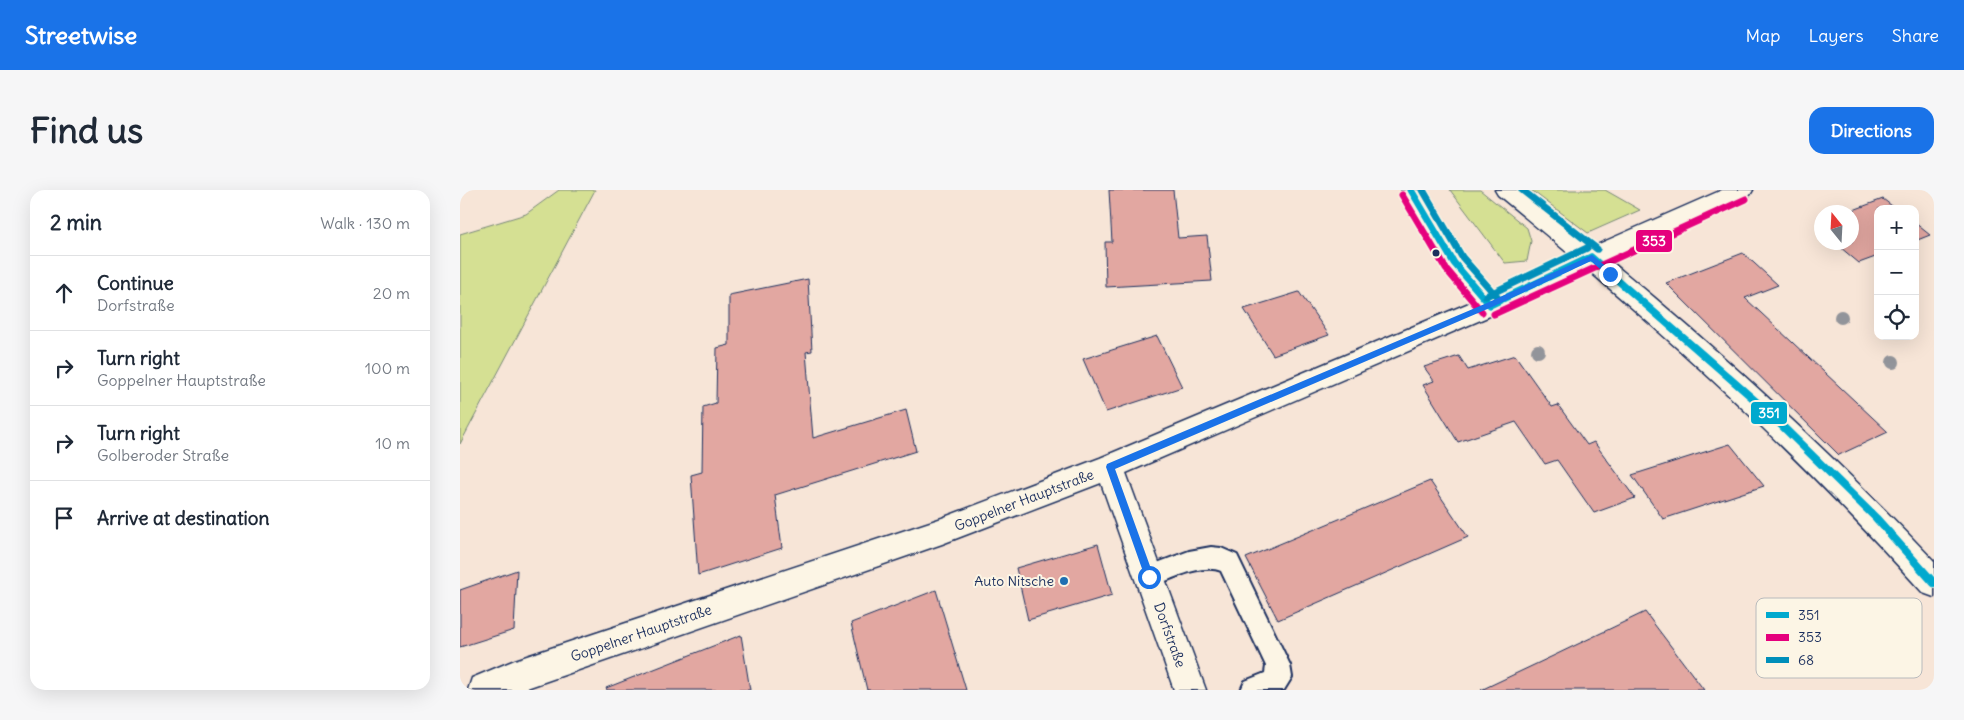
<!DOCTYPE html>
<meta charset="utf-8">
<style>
:root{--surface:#fff;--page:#f6f6f7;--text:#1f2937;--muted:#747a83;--line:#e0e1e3;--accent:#1a73e8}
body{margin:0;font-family:Delius,sans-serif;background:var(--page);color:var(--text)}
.controls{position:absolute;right:15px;top:15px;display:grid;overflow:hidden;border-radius:10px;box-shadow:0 5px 20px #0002}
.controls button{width:45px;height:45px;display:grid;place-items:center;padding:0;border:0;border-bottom:1px solid var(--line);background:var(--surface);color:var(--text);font:25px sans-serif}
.compass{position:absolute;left:1354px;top:15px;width:45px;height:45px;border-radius:50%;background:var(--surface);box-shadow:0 5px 20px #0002;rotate:342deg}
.stop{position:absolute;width:15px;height:15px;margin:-11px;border:4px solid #1a73e8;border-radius:50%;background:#fff}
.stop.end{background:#1a73e8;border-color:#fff;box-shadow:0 1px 5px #0008}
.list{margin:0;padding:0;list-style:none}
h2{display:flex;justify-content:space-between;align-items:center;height:65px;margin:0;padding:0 20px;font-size:21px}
h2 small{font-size:16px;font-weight:400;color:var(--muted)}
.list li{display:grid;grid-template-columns:32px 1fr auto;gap:15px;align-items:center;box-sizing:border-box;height:75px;padding:0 20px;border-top:1px solid var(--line)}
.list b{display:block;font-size:19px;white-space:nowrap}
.list p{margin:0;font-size:16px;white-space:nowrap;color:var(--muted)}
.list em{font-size:16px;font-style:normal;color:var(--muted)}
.icon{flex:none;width:28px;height:28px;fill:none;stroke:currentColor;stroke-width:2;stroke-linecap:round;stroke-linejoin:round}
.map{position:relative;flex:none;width:1474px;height:500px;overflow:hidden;border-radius:15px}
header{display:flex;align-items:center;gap:30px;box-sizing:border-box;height:70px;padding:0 25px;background:var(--accent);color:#fff}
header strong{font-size:24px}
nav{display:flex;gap:28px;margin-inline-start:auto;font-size:18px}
.intro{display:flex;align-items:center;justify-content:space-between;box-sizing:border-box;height:120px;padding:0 30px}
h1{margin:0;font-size:35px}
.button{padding:12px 22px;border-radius:15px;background:var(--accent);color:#fff;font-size:18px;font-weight:700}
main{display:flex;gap:30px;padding:0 30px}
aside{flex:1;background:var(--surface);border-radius:15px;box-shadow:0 5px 20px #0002}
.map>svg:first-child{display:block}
.green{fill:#d5e093;stroke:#788878}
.building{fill:#e2a7a1;stroke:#1b2f5e}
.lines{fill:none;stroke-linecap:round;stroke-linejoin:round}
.service-casing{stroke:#1b2f5e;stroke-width:4}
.minor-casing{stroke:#1b2f5e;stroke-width:3}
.tertiary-casing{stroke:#1b2f5e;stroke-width:3}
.service{fill:#fcf5e5;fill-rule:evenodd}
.minor{fill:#fcf5e5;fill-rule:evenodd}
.tertiary{fill:#fcf5e5;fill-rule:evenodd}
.bus-1-far1-casing{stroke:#fcf5e5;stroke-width:10}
.bus-1-casing{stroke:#fcf5e5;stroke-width:12}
.bus-2-casing{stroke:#fcf5e5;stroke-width:10}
.bus-3-casing{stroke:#fcf5e5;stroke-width:10}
.bus-1-far1{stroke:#00a9ce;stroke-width:7}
.bus-1{stroke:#00a9ce;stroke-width:8}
.bus-2{stroke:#e5007d;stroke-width:7}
.bus-3{stroke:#008fba;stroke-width:7}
.tree{fill:#92949a}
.route{fill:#1a73e8}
.bus-dot{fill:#1b2f5e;stroke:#fcf5e5;stroke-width:2}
.poi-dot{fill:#1f6fb2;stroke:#fcf5e5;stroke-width:2}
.labels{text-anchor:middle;stroke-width:4;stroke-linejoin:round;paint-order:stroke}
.street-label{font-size:14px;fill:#1b2f5e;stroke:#fcf5e5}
.poi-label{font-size:14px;fill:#1b2f5e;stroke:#fcf5e5;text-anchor:end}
.key{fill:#fcf5e5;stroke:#b8babc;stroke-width:1}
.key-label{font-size:14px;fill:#1b2f5e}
.line-badge{stroke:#fcf5e5;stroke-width:2}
.badge-label{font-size:14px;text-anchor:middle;font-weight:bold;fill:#fff}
</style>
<header>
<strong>Streetwise</strong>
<nav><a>Map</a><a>Layers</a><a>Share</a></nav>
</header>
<div class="intro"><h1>Find us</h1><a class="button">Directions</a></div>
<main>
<aside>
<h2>2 min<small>Walk · 130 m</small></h2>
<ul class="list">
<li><svg class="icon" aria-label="ahead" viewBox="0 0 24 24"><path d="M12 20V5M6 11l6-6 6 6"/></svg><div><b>Continue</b><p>Dorfstraße</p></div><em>20 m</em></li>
<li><svg class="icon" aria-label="right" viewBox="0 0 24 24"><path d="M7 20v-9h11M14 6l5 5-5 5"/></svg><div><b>Turn right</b><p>Goppelner Hauptstraße</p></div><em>100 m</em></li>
<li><svg class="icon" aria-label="right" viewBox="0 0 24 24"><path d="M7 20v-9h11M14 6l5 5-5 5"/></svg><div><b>Turn right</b><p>Golberoder Straße</p></div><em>10 m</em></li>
<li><svg class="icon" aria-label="arrive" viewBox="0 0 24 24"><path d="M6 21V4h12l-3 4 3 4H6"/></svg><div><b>Arrive at destination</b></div></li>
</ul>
</aside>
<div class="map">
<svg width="1474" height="500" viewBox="0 0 1474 500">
<rect width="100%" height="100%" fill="#f7e5d7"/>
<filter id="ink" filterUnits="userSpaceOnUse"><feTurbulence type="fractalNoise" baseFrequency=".02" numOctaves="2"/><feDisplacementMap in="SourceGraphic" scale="10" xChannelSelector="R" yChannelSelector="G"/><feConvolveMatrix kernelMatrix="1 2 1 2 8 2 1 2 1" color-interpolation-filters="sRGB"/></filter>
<g filter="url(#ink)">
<path class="green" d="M99,0H135L0,254V44L66,24Z
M990,0H1020L1067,38L1071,51L1067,71L1045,73Z
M1071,0H1145L1180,20L1128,43Z"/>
<path class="building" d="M649,0H713L718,48L747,46L752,91L646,97L645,52H652Z
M1423,9L1436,19H1418V66L1399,73L1374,52H1392V22H1388Z
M1455,33L1470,45L1455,51Z
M1283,63L1318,95L1285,108L1428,242L1379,265L1206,93Z
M348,89L352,161L346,162L353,248L446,220L456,261L315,305L322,358L238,385L231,285L242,282L243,217L256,213L257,158L269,155V105Z
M839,102L869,145L813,165L784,119Z
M697,146L722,197L646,222L623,169Z
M1055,165L1092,217L1098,215L1127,255L1134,252L1175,308L1134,323L1097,270L1085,274L1056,232L998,252L963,195L974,191L964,177L999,166L1008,180Z
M1270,254L1304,296L1203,329L1172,285Z
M970,291L1008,347L818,430L786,368Z
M638,354L652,405L568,430L556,378Z
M57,380L54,440L0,457V400Z
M476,400L506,500H407L391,433Z
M1185,422L1244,500H1021L1093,466Z
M281,445L290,500H147L146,498Z"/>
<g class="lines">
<defs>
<path id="service" d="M942,0H960L1000,68L1037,110L1040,115L1037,120L1030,122L1023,120L988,78Z
M751,357L761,358L777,365L830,475L832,487L824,500H781L785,491L805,483L806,476L761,381C742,372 707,391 689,398L681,395L677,387L681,379L729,361Z"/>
<path id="minor" d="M1131,58L1139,61L1143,67L1139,73L1039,122L666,283L746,500H714L641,293L482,354L61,500H8L12,488L55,470L482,328L640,268L1021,108Z"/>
<path id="tertiary" d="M1035,0H1061L1132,57L1262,0H1293L1290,5L1148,69C1263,163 1372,263 1474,371V407L1463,403C1331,256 1191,130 1038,5Z"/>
</defs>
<use href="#service" class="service-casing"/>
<use href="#minor" class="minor-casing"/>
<use href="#tertiary" class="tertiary-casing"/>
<use href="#service" class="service"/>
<use href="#minor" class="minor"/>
<use href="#tertiary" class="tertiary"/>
<defs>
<path id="bus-1-far1" d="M951,0L994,73L1030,115
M1131,67L1313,226
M1030,115L1131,67"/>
<path id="bus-1" d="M1311,225L1416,328L1474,393"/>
<path id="bus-2" d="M942,5L986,79L1022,122
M1034,124L1286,9"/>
<path id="bus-3" d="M963,0L1002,67L1038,108
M1062,0L1137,59
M1026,106L1127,58"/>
</defs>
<use href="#bus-1-far1" class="bus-1-far1-casing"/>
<use href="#bus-1" class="bus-1-casing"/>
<use href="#bus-2" class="bus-2-casing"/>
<use href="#bus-3" class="bus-3-casing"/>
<use href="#bus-1-far1" class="bus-1-far1"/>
<use href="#bus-1" class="bus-1"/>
<use href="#bus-2" class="bus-2"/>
<use href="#bus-3" class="bus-3"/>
</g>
<g class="tree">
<circle cx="1381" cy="127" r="7"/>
<circle cx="1078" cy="161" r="7"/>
<circle cx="1433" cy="172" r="7"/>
</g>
</g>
<path class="route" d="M1132,65L1153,82V86H1148L1131,71L1032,117L655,279L694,387L689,392L686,390L646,277L647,274L1027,113Z"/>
<circle class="bus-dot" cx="976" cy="63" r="4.5"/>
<circle class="poi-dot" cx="604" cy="391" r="5"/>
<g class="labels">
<g class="street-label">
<text transform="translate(564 310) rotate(-21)" y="5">Goppelner Hauptstraße</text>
<text transform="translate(181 443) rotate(-19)" y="5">Goppelner Hauptstraße</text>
<text transform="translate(710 445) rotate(70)" y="5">Dorfstraße</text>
</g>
<g class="poi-label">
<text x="594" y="396">Auto Nitsche</text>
</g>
</g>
<rect x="1296" y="408" width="166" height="80" rx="8" class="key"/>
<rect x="1306" y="422" width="23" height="6" fill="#00a9ce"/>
<rect x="1306" y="444" width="23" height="7" fill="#e5007d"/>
<rect x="1306" y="467" width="23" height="6" fill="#008fba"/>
<g class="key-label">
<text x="1338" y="430">351</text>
<text x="1338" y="452">353</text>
<text x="1338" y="475">68</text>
</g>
<g class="line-badge">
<rect x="1175" y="39" width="38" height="24" rx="5" fill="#e5007d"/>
<rect x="1290" y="211" width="38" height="24" rx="5" fill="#00a9ce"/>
</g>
<g class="badge-label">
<text x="1194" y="56">353</text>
<text x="1309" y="228">351</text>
</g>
</svg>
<div class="controls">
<button>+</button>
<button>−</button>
<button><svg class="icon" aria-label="locate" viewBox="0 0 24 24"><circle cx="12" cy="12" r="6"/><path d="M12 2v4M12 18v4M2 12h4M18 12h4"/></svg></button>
</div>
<svg class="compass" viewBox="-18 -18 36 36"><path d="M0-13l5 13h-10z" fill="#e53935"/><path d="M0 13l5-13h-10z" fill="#747a83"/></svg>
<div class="stop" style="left:689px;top:387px"></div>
<div class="stop end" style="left:1150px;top:84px"></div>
</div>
</main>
